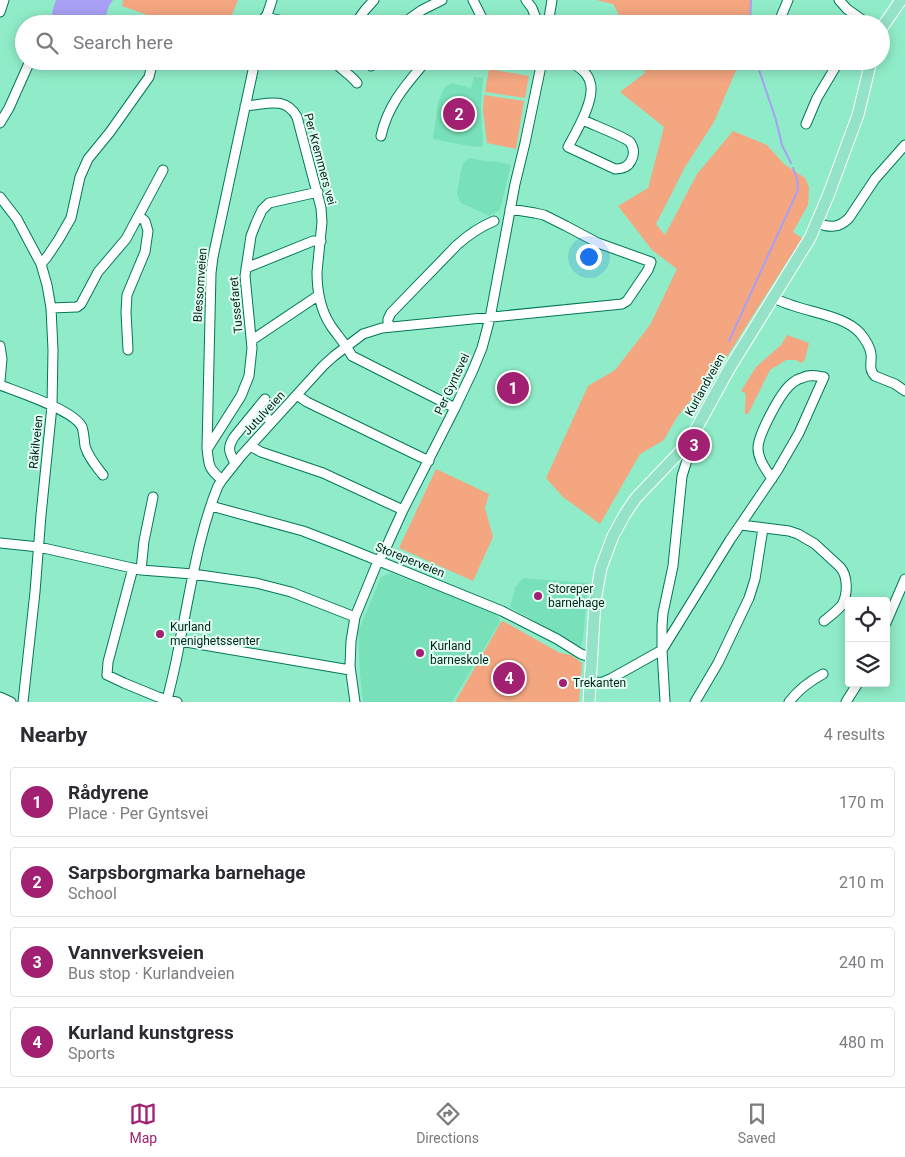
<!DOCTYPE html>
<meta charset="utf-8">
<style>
:root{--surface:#fff;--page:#f2f2f3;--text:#2b2b33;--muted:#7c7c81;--line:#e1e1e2;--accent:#a12072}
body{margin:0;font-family:Roboto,sans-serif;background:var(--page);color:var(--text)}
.controls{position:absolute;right:15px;bottom:15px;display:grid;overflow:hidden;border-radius:5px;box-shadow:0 2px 12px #0003}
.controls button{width:45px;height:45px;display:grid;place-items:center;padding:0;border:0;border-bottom:1px solid var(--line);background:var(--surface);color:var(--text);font:25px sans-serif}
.you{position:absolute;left:588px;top:256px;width:18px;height:18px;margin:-12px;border:4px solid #fff;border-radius:50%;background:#1a73e8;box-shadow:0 0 0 8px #1a73e833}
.badge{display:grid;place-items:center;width:32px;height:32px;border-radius:50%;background:var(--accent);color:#fff;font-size:16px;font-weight:700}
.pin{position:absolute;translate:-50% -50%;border:2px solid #fff;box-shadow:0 1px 5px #0006}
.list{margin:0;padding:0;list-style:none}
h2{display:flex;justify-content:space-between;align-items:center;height:65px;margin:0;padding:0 20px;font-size:21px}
h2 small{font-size:16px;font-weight:400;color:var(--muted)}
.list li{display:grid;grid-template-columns:32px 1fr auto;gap:15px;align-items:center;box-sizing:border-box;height:70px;margin:0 10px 10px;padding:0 10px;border:1px solid var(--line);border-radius:5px}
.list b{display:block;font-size:19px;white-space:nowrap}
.list p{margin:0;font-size:16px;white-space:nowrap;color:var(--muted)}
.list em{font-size:16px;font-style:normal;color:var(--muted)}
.icon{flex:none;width:28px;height:28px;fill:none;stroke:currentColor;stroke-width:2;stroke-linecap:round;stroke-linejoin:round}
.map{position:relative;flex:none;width:905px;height:702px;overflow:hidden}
.search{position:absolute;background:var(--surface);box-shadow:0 2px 12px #0003;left:15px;right:15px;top:15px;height:55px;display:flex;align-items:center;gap:12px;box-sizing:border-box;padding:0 18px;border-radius:28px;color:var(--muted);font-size:19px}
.sheet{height:385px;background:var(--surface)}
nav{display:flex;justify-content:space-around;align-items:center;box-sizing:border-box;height:70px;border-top:1px solid var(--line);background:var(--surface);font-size:14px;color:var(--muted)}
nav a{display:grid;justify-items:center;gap:2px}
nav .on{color:var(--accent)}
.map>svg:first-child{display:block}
.built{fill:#79e1ba}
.green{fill:#f3a680}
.water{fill:#a8a0f4}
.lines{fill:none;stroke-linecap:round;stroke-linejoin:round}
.stream{stroke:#a8a0f4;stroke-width:2}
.minor-casing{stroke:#027758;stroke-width:11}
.major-casing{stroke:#fff;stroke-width:13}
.minor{stroke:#fff;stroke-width:9}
.major{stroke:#94e2c8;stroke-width:11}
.poi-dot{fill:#a12072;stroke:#e4fef3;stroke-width:2}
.labels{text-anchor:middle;stroke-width:4;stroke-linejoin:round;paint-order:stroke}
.street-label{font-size:12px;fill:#002519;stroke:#e4fef3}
.poi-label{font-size:12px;fill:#002519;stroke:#e4fef3;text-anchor:start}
</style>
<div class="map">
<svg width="905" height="702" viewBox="0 0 905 702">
<rect width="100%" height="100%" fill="#90ecc8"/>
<path class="built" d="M474,77L483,78L481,107L483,147L469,146L433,139L438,102L445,87L452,83L471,88Z
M469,158L491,162L494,161L511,165L500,210L489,216L461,203L457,195L459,180L463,163Z
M391,573L498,614L500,622L452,702H363L360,674L358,632L381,577Z
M523,578L588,583L583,639L581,646H578L510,607L515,588Z"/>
<path class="green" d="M123,0H238L228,24H173L122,6Z
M596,0H751L749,24H624L613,4Z
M642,61H740L714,122L685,167L656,224L665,235L697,174L733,131L767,145L784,164L805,178L809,187L808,205L793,232L802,238L728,355L677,417L664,440L640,454L600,524L563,497L546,478L588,386L615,370L650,325L677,269L652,250L618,206L648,188L664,127L620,92L645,73Z
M489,69L529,76L525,98L485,92Z
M484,95L524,101L516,149L487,143L483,110Z
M787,335L809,343L805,359L802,363L796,360H786L770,370L748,414H745C744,406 747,401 745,393L741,391L756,367L781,345Z
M436,469L489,494L485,508L493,537L473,581L399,548Z
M503,621L560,653L571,655L582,663L579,702H455L501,622Z"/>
<path class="water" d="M56,0H113L109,6L103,24H52C51,15 53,8 56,0Z"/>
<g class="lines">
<path class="stream" d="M750,24L751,0
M756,61L776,120L782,145L791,163
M729,341L798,190L797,179L793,168"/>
<defs>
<path id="minor" d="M473,0L485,24
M526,0L532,8L537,21
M839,0L847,9L868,24
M0,12L4,0
M265,17L297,24
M264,24L272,0
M355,24L365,10L374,0
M402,24L422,10L442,0
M548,24L552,0
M778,24L788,0
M334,61C341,70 351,75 357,83
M568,61C577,66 587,71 590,82C596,99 576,132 568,147L615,169C622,169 628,167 631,161C635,154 634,148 630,142C625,137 591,124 583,120
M771,64V61
M371,66L372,61
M245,106C265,105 285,95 297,117L321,208L322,222L317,272C317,290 321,311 331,326C338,336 346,345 352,356L455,408
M0,123L9,108L30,61
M806,124L817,98L839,61
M381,136C388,104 406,85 426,61
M0,197L17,219L41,264L47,285L51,308L53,350L52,406L41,515L35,592L23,702
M817,223C830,228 839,228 849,218L875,179L905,145
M41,264L47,257L59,239L71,218L80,177L88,159L110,132L149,77L153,61
M246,268L313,241H321
M774,298C799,312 842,313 860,333C865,339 870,347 871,354C872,363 868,369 875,376L895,384L905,391
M51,308L77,307L81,304L98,272L126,239L163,170
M388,327V319L391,313L457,245C468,235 480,227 494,221
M252,340L319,295
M0,346L2,359L0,381
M128,350L126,312L127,295L145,252L148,231L145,221L139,216
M0,385C18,392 74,410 82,427C84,433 84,439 85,446C88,457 96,466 103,475
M297,395L307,402L429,461
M257,410L272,422
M250,446L261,452L323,473L403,510
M208,448L241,396L249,376L252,348L245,276L251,236L256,223L262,210L269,203L318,192
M235,463C229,452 227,448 234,437L265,399
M222,480C208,468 209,466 207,448L211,273L213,257L255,61
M211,506L303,531L342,546L502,611L557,639L581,654L587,656L592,657
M741,525L789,531L798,534L815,544L840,567C848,576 848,594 842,605C837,611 830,616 824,621
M0,543L39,547L141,570L193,574L256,583L291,592L355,617
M133,568L108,662L107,675L124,683L158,697L177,702
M141,570L144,541L153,497
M886,623L905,579
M180,641L350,670
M591,683L603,682L612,678L662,650L730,540L777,471L799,433L824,377C817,376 809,374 802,378C797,379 792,383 789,386C779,396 758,435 758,448C758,460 766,469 772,479
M0,697L11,702
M167,700C172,680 177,660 180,640C191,588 198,535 218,486L222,480L241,456L323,366L334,356L363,334L382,328L622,304L627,301L648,270L651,262L598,243L566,226L544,215L535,213L510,209
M355,702L350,666L351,641L355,617L378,561L384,552L403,510L455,408L473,370L482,348L490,318L515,184L525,143L542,61
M665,702L662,650V626L663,613L673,566L682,476L688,457
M695,702L718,663L749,598L755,579L763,528
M789,702C798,690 810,681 823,674
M846,702L858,683"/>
<path id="major" d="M881,29L901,0
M589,702L595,601L601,568L613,536L625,514L636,498L678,454L690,440L729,369L810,238L828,196L858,115L871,61"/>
</defs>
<use href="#minor" class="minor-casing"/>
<use href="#major" class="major-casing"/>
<use href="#minor" class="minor"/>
<use href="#major" class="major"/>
</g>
<g class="poi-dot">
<circle cx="538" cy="596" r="5"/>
<circle cx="160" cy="634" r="5"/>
<circle cx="420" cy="653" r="5"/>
<circle cx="563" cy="683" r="5"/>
</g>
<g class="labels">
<g class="street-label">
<text transform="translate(320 159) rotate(75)" y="4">Per Kremmers vei</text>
<text transform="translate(200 285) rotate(-86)" y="4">Blessomveien</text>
<text transform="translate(236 305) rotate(-95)" y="4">Tussefaret</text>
<text transform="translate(452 384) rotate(-65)" y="4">Per Gyntsvei</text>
<text transform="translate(705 385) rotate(-61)" y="4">Kurlandveien</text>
<text transform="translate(264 413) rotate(-47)" y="4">Jutulveien</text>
<text transform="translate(36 442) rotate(-84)" y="4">Råkilveien</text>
<text transform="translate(410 560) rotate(22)" y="4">Storeperveien</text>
</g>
<g class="poi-label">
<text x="548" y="593">Storeper<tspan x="548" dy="14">barnehage</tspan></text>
<text x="170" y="631">Kurland<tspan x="170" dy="14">menighetssenter</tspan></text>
<text x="430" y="650">Kurland<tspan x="430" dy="14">barneskole</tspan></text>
<text x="573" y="687">Trekanten</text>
</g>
</g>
</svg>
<div class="controls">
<button><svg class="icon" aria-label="locate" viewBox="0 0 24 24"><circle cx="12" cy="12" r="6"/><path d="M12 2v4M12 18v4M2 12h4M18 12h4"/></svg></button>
<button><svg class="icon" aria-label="layers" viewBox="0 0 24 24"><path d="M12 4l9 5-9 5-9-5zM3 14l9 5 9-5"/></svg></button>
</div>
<div class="you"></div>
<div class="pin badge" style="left:513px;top:388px">1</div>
<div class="pin badge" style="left:459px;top:114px">2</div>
<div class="pin badge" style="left:694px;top:445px">3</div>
<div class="pin badge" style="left:509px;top:678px">4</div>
<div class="search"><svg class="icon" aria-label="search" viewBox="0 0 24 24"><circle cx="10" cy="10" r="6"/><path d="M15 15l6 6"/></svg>Search here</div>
</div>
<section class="sheet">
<h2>Nearby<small>4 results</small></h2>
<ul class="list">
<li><span class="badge">1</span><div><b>Rådyrene</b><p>Place · Per Gyntsvei</p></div><em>170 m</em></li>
<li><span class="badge">2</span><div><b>Sarpsborgmarka barnehage</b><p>School</p></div><em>210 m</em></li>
<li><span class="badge">3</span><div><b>Vannverksveien</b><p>Bus stop · Kurlandveien</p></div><em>240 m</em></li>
<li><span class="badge">4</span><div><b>Kurland kunstgress</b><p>Sports</p></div><em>480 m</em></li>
</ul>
</section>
<nav>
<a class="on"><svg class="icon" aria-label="map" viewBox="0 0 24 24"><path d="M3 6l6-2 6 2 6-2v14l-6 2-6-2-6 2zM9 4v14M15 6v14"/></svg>Map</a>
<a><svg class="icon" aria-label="directions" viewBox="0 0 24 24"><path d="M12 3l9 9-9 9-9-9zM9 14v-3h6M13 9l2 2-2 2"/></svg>Directions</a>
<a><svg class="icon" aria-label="saved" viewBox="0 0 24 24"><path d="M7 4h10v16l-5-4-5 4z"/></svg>Saved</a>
</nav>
